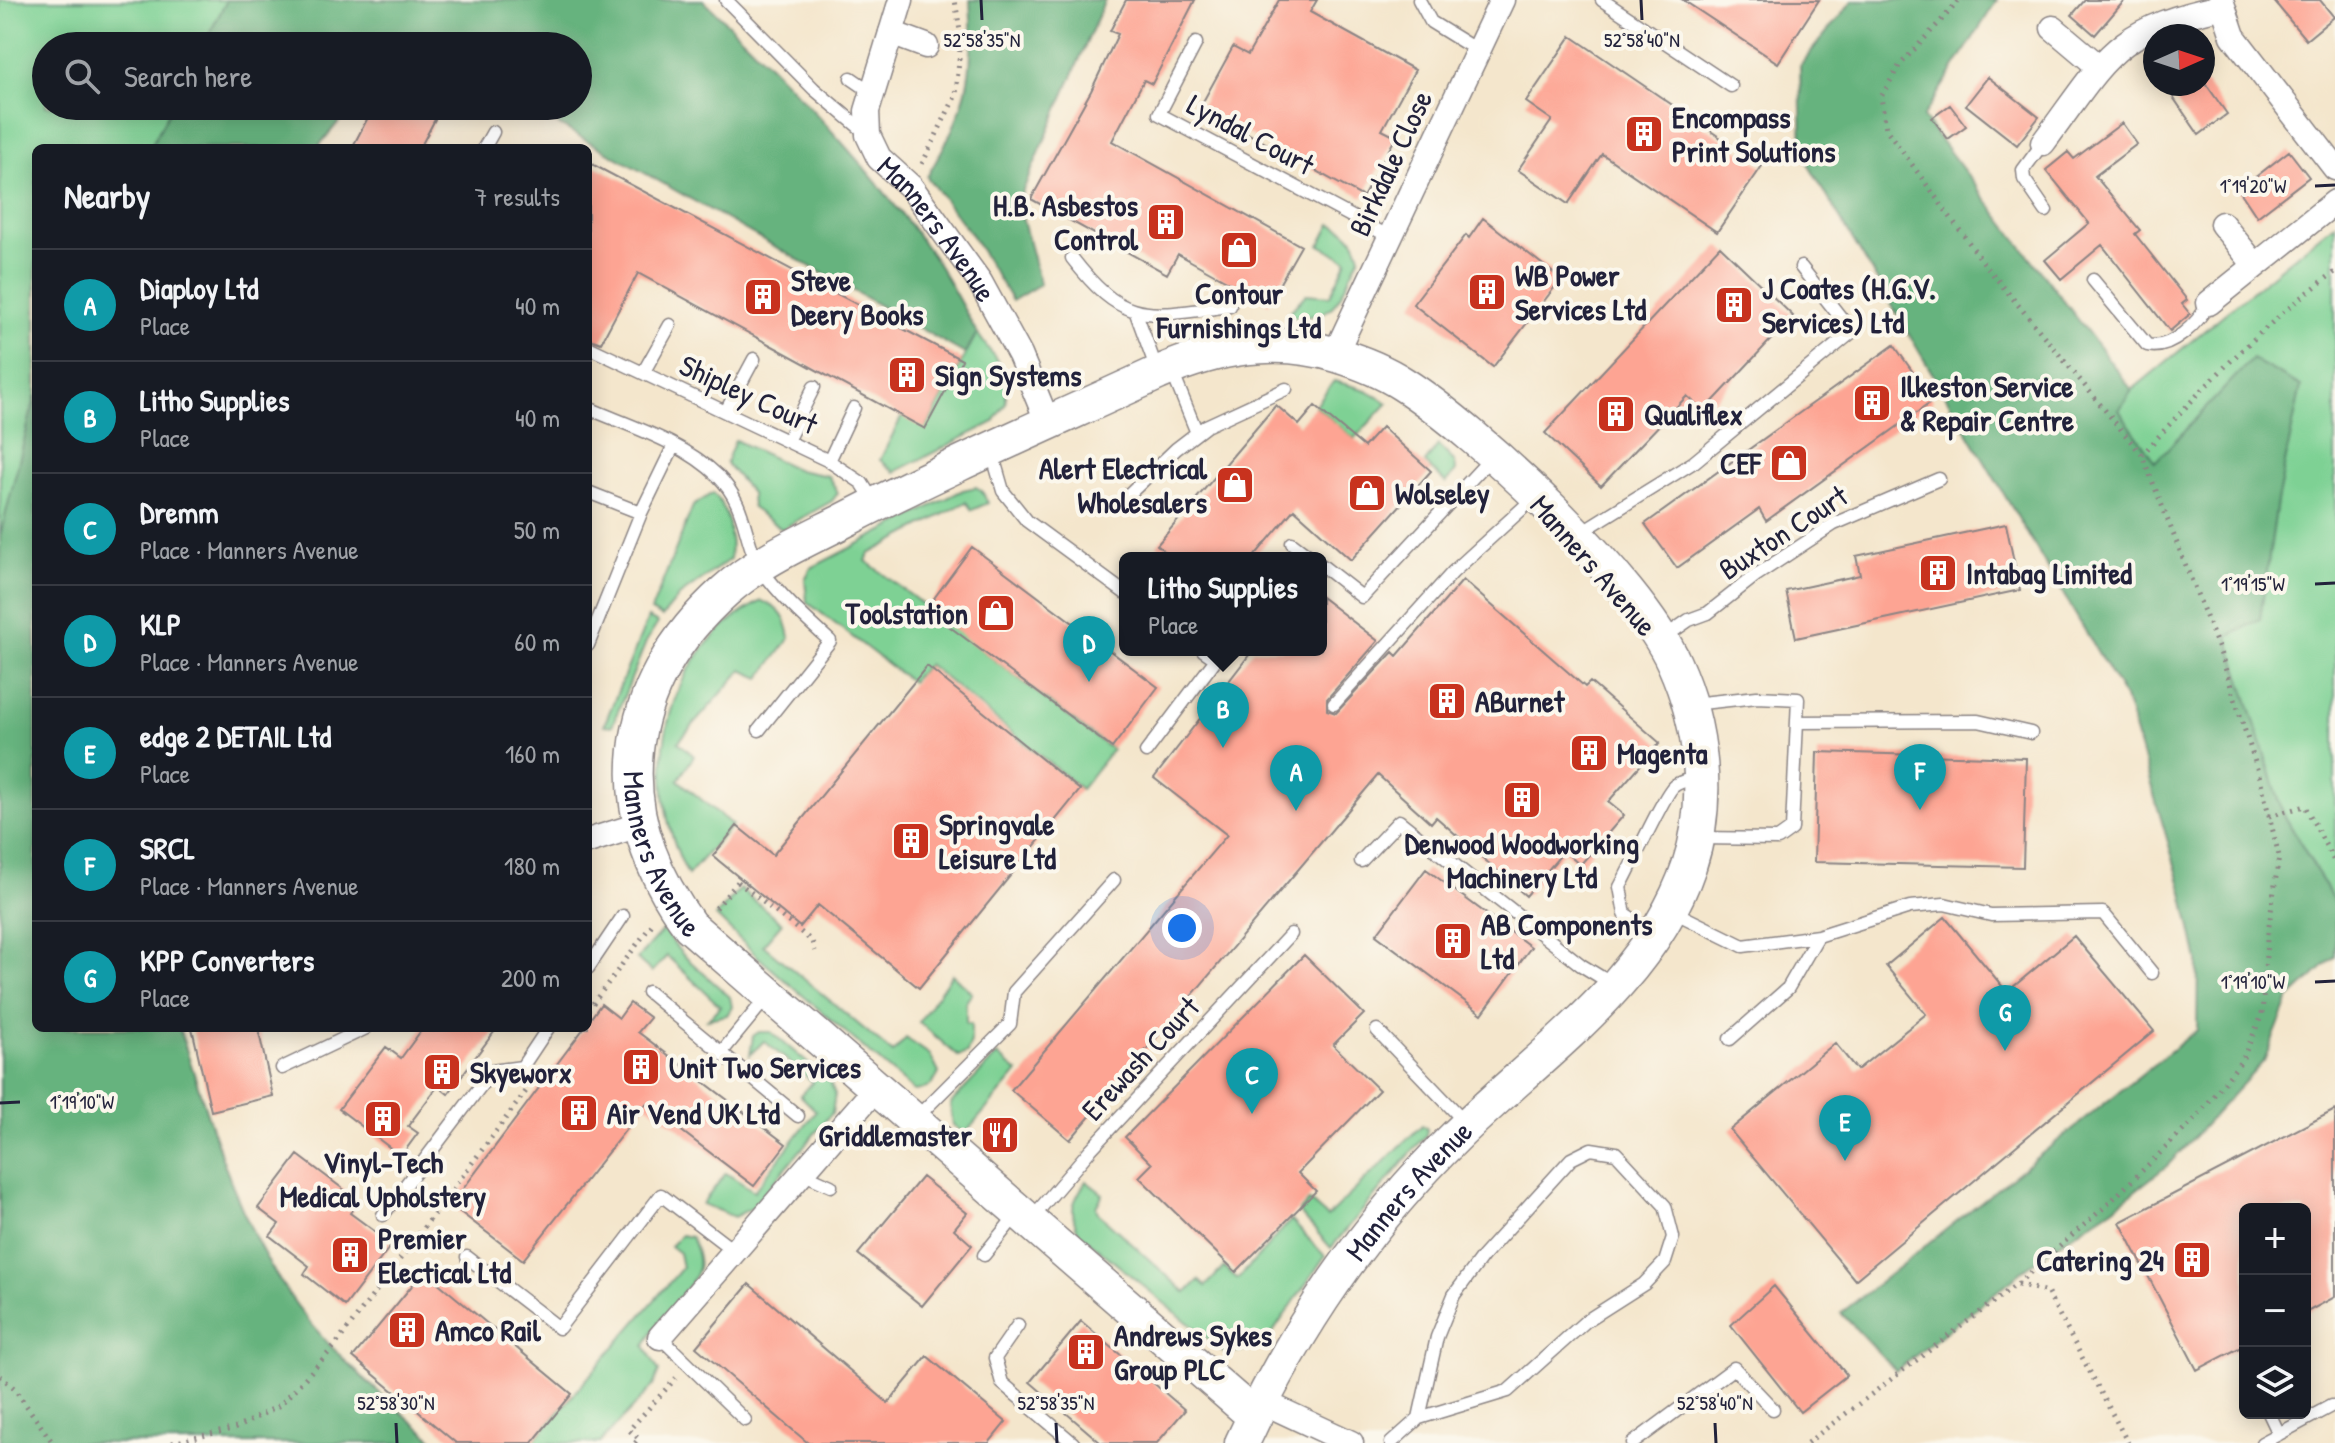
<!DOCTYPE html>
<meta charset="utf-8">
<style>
:root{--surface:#171b24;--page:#20242c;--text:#f1f3f6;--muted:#9ea1a6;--line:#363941;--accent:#c8321e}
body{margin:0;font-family:"Patrick Hand",sans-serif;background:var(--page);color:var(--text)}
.controls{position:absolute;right:24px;bottom:24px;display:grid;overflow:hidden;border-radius:12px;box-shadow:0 4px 20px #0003}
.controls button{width:72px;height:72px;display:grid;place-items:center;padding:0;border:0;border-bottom:2px solid var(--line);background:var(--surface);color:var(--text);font:40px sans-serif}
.compass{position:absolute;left:2143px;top:24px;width:72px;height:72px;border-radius:50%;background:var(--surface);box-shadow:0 4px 20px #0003;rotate:87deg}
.you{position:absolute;left:1182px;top:928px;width:28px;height:28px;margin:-20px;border:6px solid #fff;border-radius:50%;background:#1a73e8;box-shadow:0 0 0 12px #1a73e833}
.badge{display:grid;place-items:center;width:52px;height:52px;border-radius:50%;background:var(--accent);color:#fff;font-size:26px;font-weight:700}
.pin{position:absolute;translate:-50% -66px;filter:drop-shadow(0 2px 4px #0008)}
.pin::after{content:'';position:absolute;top:42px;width:28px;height:24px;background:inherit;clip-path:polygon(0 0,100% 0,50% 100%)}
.popup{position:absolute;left:1119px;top:552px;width:208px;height:104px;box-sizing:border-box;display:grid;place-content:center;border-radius:12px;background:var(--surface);filter:drop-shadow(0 2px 6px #0005);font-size:26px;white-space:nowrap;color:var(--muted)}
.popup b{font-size:30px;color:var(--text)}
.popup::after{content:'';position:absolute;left:50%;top:100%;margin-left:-16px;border:16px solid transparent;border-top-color:var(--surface)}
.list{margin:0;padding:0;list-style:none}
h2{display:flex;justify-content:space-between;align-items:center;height:104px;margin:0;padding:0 32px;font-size:34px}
h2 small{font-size:26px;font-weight:400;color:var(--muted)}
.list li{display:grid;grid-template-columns:52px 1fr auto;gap:24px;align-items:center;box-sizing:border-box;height:112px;padding:0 32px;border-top:2px solid var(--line)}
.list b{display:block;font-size:30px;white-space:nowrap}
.list p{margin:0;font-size:26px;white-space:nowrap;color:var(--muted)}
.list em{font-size:26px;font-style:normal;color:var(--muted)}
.icon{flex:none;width:44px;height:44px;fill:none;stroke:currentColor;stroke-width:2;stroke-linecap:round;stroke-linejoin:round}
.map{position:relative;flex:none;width:2335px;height:1443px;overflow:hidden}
.search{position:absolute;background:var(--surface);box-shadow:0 4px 20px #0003;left:32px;top:32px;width:560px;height:88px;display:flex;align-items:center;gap:20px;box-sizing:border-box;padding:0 28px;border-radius:44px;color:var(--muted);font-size:30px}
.panel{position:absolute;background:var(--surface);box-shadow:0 4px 20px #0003;left:32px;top:144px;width:560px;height:888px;border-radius:12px}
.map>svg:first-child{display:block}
</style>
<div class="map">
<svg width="2335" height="1443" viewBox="0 0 2335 1443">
<rect width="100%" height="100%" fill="#fbf7ec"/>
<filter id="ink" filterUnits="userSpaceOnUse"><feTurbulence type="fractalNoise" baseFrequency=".0125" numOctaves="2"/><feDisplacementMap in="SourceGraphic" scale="16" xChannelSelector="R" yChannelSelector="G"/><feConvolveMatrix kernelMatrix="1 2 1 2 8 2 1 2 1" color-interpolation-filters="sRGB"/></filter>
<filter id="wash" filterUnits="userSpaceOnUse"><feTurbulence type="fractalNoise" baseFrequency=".006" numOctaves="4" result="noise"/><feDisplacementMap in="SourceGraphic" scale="32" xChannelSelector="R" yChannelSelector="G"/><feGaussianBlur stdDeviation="1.8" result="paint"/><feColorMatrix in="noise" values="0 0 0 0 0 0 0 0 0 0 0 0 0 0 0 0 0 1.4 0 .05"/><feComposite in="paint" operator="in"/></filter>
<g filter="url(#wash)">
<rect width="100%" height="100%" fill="#f4e6cc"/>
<path fill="#7ed194" stroke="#507a68" stroke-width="2" d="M0,0H297L281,46H46V106H260L246,148H36V721L0,785Z
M2335,223V903L2283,813L2227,637L2119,410L2132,390Z
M1331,224C1348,230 1355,238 1360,256C1337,298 1340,322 1286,316L1306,294L1330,296L1347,260L1320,245Z
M977,333L998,362L1006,385V403L994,422L895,472L880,460L902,416L926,428Z
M1334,381L1363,389L1388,403L1354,439L1315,406Z
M735,440L798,470L828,476L838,493L832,501L782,529L752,508L751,493L726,463Z
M1438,445L1455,462L1456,471L1446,483L1425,463Z
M976,487L982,491L988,503L972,510L966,502L869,554L866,561L1112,750L1081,789L928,664L911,682L807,602L805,579L811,568L963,490Z
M713,493C730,511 732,535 730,559L679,596L662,617L651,611L693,506Z
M762,601C780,608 787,618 790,638L760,678L742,670L678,742L694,756L678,780L732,825L688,875C639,781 660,651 762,601Z
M648,618L658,623L646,642L612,726L604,725Z
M740,889L782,923L763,945L893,1053L906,1038L930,1055L939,1073C933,1086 927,1090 914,1091L758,957L716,916Z
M663,930L682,954L730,997L732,1007L727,1015L708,1019L720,1006L667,956L652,972L637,959Z
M952,974L972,993L966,1002V1023L971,1024V1042L967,1053L958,1056L919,1022Z
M759,1032H771L830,1082L835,1094L832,1113L752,1208L734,1217L702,1204L726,1173L754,1191L816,1111L800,1095L813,1082L764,1041L750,1055L753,1036Z
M997,1055L1018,1072L965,1134L953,1125L950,1104Z
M1422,1125L1427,1129L1426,1135L1331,1248L1299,1212L1309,1201L1327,1217Z
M1086,1181L1103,1194L1096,1207L1098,1213L1186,1293L1199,1280L1206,1286L1224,1267L1238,1279L1291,1220L1325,1256L1267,1341L1252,1350L1225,1353L1079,1233C1068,1210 1073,1201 1086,1181Z
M681,1235L691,1237C695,1247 700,1257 698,1268C694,1286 655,1320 645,1346L659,1371L653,1386L600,1443H532L682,1268L679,1253L670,1246Z"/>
<path fill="#66b37e" stroke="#446a5c" stroke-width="2" d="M227,0H703C782,75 877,174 938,264C952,286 964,310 977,333L965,354L526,106H578V46H203Z
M970,0H1105L1018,202L1040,284L1012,301L972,236L927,177C967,108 975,81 970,0Z
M1853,0H1997L1923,117L2132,390L2119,410L2155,462L2252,359L2301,386L2277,502L2260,619L2228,637L2283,813L2335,903V956L2289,999L2264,1061L2168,1165L2113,1208L2048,1251L1896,1371L1841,1313L2197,1030L2198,961L2183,892L2125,698L1802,154L1800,65Z
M172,106H352L317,148H150Z
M36,394V1028H179C209,1115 232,1210 284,1287C324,1349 382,1395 437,1443H0V536Z"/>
<g id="blocks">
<path fill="#fda493" d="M1126,0H1195L1152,84L1144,80L1112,141L1301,246L1268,304L1178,254L1167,274L1031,199L1091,91L1118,34L1110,31Z
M1279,0H1317L1310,12L1415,70L1382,130L1396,137L1363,197L1200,107L1233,47L1248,55Z
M1683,0H1819L1778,63Z
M2085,0H2125L2095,35L2072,15Z
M2273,0H2320L2334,17L2306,40Z
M1571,36L1762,166L1717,232L1602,154L1568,204L1518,170L1552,120L1526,102Z
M1988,77L2039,117L2017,145L1966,105Z
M2164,84H2206L2227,114L2199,135Z
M1950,105L1966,126L1948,139L1932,118Z
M374,106H442L420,148H352Z
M2122,123L2137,144L2095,176L2140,230L2135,234L2187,300L2182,304L2190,314L2170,331L2102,245L2061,279L2045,260L2089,223L2046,170L2068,152L2074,159Z
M2289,151L2309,177L2257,217L2239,190Z
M588,162L962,360L925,429L638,273L601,343L588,338Z
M1483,218L1561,279L1493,367L1413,304L1466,235L1469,238Z
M1720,246L1793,316L1704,411L1687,396L1601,486L1545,433Z
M1894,345L1933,401L1766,521L1759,509L1677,568L1645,524Z
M1276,405L1299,425L1315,406L1364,447L1382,427L1431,471L1351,560L1294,509L1253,558H1172L1157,545Z
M2006,524L2020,590L1796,638L1786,591L1860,575L1856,556Z
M972,547L1158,687L1112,748L926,609Z
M1463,580L1585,687L1590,682L1660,743L1608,802L1624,815L1580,865L1564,851L1526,896L1436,817L1431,823L1378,775L1070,1140L1011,1090L1227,835L1154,778L1253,650H1321V597L1378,641L1327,699V710L1336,713L1393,652L1397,656Z
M927,666L1080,790L919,988L818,905L800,927L713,856L737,826L773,855Z
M1817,752L2026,758L2023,867L1814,862Z
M1426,869L1531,947L1482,1014L1376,935Z
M1945,917L2007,992L2074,936L2154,1031L1855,1280L1730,1130L1835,1043L1857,1070L1926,1014L1886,966Z
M1304,955L1364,1014L1333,1045L1379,1090L1298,1173L1316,1191L1236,1272L1139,1177L1152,1164L1125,1137Z
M630,1003L650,1018L638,1032L786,1144L754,1186L646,1104L523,1260L451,1205L584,1028H588V1022L601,1004L619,1018Z
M192,1028H258L273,1096L211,1111Z
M423,1028H497L448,1094L438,1086L408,1126L418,1133L401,1156L339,1109L386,1047L401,1058Z
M2335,1110V1297L2305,1313V1209H2245V1345L2197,1370L2120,1222Z
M298,1155L359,1201L350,1213L392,1244L345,1306L304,1274L309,1266L270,1236L279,1224L258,1208Z
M922,1177L967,1213L954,1229L972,1245L922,1306L858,1254Z
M424,1271L572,1394L532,1443H456L353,1357Z
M749,1284L888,1403L927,1356L1006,1422L989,1443H808L696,1347Z
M1774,1286L1847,1375L1800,1412L1731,1325Z
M1081,1321L1185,1410L1157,1443H1101L1030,1382Z"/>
</g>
</g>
<g filter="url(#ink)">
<use href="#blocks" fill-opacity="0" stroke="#8b8484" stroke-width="2"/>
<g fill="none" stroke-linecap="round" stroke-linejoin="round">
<g stroke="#8b8484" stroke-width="15">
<path id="lane" d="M726,0L814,89L866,133
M1419,0L1431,22L1478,51
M1602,0L1731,86
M1196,43L1159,114L1390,237
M851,78L873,93
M2043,143L2023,170L2024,179L2046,211
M484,148L493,132
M1072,258C1126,328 1148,316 1230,306
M2093,280L2147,345C2171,351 2198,323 2209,303
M1136,313L1157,370
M588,347L829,461L862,483L874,502
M1171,369L1197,433
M643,373L670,325
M588,408C632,427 683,442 718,476C749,507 742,540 762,570C780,596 806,619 830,641L759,730
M726,411L754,359
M788,439L814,387
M992,453L1003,491L1027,521L1125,593
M829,461L854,408
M588,492L641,513
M1128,495L1176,449L1206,426L1286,389
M1578,534L1694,462L1852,332L1801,267
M1292,543L1312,558
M1321,565L1362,597L1491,458
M1663,638L1689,620L1708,613L1755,576L1834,524L1939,479
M588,645L641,513L674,445
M1334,704L1453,572L1535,497
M1692,704L1757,697L1798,699L1792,829L1778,839L1699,838
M1797,722L1978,721L2031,733
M1146,752L1216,659L1203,650
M1361,861L1399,821L1581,965L1612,984
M1672,911L1743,946L1818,936L1910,907L1944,904L1991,915L2103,913L2152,973
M1652,933L1625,914L1620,887C1629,871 1666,791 1674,786C1680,781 1690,780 1698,777
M588,968L623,916
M648,992L798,1116
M1377,1030L1466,1123
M1730,1039L1788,988L1818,936
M721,1053L767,997
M282,1068L366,1028
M916,1118L1010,1024L1014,992L1114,880
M802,1173L831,1186
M383,1215L492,1071L522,1067L548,1028
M1032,1218L1091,1149L1291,934
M984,1255L1017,1214
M467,1257L559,1328L661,1195L734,1251
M1018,1325L995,1358L1002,1383L1073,1443
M660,1337L745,1420
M2269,1413L2279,1434
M1391,1443L1419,1418L1508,1391L1586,1321L1644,1284L1665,1262L1673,1237L1665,1206L1616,1153L1591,1149L1571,1159L1483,1256L1454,1295L1437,1337L1419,1418
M1633,1443L1734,1368L1773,1409
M2262,1443L2331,1406"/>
</g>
<g stroke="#8b8484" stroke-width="27">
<g id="street">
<path id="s1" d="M901,0L867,111L868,135L879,158L911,187L980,282L1020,355L1048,423"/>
<path d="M2221,0L2233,36L2335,168"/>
<path d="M2053,28L2098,66"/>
<path d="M891,33L926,46"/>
<path d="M2043,143C2106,59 2111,30 2221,7"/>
<path d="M2222,224L2255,265"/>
<path d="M2209,303L2335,202"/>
<path d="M1335,354L1502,0"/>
<path d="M588,841L639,825"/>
<path d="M660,1337L876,1088"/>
<path d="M1263,1402L1351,1443"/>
</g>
</g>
<g stroke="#8b8484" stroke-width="37">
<g id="secondary">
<path id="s2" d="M1242,1443C1294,1330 1367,1223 1456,1136C1539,1054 1650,982 1689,866C1711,801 1702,725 1674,663C1638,582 1479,432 1403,384C1383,371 1360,362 1337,355C1275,336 1216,348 1158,373C1054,421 947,467 845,520C806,540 758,561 725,591C619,686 605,811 690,926L1254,1416"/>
</g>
</g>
<path stroke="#8b8484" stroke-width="5" stroke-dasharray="2 6" stroke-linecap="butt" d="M922,164L956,95L961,37L955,0
M2142,455C2200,390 2264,323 2335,272
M2269,816L2305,806L2335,863
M738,882L812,941L815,951
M716,908L741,878
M588,1010L653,923
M2018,1284L2047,1292L2128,1443
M0,1376L14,1388L53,1443
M172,1443L236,1428L280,1405L334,1347L530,1086
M635,1443L639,1439L629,1430L676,1378
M1807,1443L2017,1284L2109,1203L2196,1118L2242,1060L2262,1015L2267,940L2279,856L2260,778L2220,652L2142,455L1986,266L1886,129L1881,97L1899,66L1960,0"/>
<use href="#lane" stroke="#fff" stroke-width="12"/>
<use href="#street" stroke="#fff" stroke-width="24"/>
<use href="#secondary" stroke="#fff" stroke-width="34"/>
</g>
</g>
<path fill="none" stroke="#22223b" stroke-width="3" d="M981,0L982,20M1641,0L1642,20M2315,186L2335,185M2315,584L2335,583M2315,982L2335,981M0,1103L20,1102M396,1423L397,1443M1056,1423L1057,1443M1715,1423L1716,1443"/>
<defs>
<g id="building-square" transform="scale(2)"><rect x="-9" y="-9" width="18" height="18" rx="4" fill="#c8321e" stroke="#fbf7ec"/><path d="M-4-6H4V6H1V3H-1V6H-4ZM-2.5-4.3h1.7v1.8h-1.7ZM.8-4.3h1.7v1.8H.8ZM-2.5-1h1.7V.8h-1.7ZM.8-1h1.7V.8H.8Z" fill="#fff"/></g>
<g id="shop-square" transform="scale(2)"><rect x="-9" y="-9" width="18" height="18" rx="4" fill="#c8321e" stroke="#fbf7ec"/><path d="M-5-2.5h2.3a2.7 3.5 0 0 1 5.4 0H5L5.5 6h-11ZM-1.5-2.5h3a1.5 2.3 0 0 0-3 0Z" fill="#fff"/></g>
<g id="restaurant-square" transform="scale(2)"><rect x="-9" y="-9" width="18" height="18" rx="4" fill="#c8321e" stroke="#fbf7ec"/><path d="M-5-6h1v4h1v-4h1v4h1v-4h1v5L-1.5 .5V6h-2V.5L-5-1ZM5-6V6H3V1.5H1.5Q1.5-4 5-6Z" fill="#fff"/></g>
</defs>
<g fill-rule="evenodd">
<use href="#building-square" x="1644" y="134"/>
<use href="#building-square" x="1166" y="222"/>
<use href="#shop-square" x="1239" y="250"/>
<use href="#building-square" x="1487" y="292"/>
<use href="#building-square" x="763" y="297"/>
<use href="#building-square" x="1734" y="305"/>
<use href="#building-square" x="907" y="375"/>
<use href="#building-square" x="1872" y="403"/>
<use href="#building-square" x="1616" y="414"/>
<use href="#shop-square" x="1789" y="463"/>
<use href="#shop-square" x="1235" y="485"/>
<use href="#shop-square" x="1367" y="493"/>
<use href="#building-square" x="1938" y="573"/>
<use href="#shop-square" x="996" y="613"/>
<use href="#building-square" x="1447" y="701"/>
<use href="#building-square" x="1589" y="753"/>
<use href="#building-square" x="1522" y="800"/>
<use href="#building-square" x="911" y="841"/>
<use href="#building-square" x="1453" y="941"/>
<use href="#building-square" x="641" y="1067"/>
<use href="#building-square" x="442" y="1072"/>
<use href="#building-square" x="579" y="1113"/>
<use href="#building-square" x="383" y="1119"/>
<use href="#restaurant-square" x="1000" y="1135"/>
<use href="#building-square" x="350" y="1255"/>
<use href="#building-square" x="2192" y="1260"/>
<use href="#building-square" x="407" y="1330"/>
<use href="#building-square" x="1086" y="1352"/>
</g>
<g text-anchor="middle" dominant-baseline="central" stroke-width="8" stroke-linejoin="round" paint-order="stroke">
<g font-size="30" font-weight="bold" fill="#22223b" stroke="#fbf7ec" text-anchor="start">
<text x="1672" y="117">Encompass<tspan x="1672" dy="34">Print Solutions</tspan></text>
<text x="1138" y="205" text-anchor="end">H.B. Asbestos<tspan x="1138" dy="34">Control</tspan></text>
<text x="1515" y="275">WB Power<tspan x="1515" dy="34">Services Ltd</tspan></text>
<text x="791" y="280">Steve<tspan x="791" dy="34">Deery Books</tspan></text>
<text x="1762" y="288">J Coates (H.G.V.<tspan x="1762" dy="34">Services) Ltd</tspan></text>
<text x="1239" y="293" text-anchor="middle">Contour<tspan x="1239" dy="34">Furnishings Ltd</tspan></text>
<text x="935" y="375">Sign Systems</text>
<text x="1900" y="386">Ilkeston Service<tspan x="1900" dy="34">&amp; Repair Centre</tspan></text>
<text x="1644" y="414">Qualiflex</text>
<text x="1761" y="463" text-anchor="end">CEF</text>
<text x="1207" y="468" text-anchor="end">Alert Electrical<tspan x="1207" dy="34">Wholesalers</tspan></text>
<text x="1395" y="493">Wolseley</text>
<text x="1966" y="573">Intabag Limited</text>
<text x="968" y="613" text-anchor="end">Toolstation</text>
<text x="1475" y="701">ABurnet</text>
<text x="1617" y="753">Magenta</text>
<text x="939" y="824">Springvale<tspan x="939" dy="34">Leisure Ltd</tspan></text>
<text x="1522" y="843" text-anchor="middle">Denwood Woodworking<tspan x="1522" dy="34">Machinery Ltd</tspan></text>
<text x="1481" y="924">AB Components<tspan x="1481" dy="34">Ltd</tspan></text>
<text x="669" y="1067">Unit Two Services</text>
<text x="470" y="1072">Skyeworx</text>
<text x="607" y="1113">Air Vend UK Ltd</text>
<text x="972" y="1135" text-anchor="end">Griddlemaster</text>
<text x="383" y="1162" text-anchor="middle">Vinyl-Tech<tspan x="383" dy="34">Medical Upholstery</tspan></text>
<text x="378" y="1238">Premier<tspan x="378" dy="34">Electical Ltd</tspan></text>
<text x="2164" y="1260" text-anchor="end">Catering 24</text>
<text x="435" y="1330">Amco Rail</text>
<text x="1114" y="1335">Andrews Sykes<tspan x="1114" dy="34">Group PLC</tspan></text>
</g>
<g font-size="30" fill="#22223b" stroke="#fbf7ec">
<text transform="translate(1251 134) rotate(28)">Lyndal Court</text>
<text transform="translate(1390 163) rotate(-65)">Birkdale Close</text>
<text stroke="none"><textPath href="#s1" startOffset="258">Manners Avenue</textPath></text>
<text transform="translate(749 394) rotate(25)">Shipley Court</text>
<text transform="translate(1783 532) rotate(-33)">Buxton Court</text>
<text transform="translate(1594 565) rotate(49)">Manners Avenue</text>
<text stroke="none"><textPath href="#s2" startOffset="2374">Manners Avenue</textPath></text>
<text transform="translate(1140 1058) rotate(-47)">Erewash Court</text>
<text stroke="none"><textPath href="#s2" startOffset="304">Manners Avenue</textPath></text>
</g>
</g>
<g font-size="20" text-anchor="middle" fill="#22223b" stroke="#fbf7ec" stroke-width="8" stroke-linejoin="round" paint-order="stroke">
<text x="982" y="47">52°58'35"N</text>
<text x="1642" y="47">52°58'40"N</text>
<text x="2253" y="193">1°19'20"W</text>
<text x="2253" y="591">1°19'15"W</text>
<text x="2253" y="989">1°19'10"W</text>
<text x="82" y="1109">1°19'10"W</text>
<text x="396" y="1410">52°58'30"N</text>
<text x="1056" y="1410">52°58'35"N</text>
<text x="1715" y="1410">52°58'40"N</text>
</g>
</svg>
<div class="controls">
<button>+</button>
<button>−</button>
<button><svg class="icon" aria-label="layers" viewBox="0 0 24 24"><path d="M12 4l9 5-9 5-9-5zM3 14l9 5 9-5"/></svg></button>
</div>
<svg class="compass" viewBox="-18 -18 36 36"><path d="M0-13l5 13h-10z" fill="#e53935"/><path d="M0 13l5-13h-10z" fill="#9ea1a6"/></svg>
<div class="you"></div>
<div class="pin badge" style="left:1296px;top:811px;background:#0f9aa8">A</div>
<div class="pin badge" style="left:1223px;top:748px;background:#0f9aa8">B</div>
<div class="popup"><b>Litho Supplies</b>Place</div>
<div class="pin badge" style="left:1252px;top:1114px;background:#0f9aa8">C</div>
<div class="pin badge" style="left:1089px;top:682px;background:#0f9aa8">D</div>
<div class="pin badge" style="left:1845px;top:1161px;background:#0f9aa8">E</div>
<div class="pin badge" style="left:1920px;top:810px;background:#0f9aa8">F</div>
<div class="pin badge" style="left:2005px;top:1051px;background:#0f9aa8">G</div>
<div class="search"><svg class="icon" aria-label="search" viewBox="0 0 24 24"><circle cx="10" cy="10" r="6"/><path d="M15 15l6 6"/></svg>Search here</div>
<section class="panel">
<h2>Nearby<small>7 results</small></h2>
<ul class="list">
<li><span class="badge" style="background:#0f9aa8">A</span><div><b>Diaploy Ltd</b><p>Place</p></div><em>40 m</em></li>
<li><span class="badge" style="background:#0f9aa8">B</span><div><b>Litho Supplies</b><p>Place</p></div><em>40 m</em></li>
<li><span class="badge" style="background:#0f9aa8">C</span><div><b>Dremm</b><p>Place · Manners Avenue</p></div><em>50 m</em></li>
<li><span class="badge" style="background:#0f9aa8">D</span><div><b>KLP</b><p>Place · Manners Avenue</p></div><em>60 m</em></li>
<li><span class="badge" style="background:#0f9aa8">E</span><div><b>edge 2 DETAIL Ltd</b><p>Place</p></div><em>160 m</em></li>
<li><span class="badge" style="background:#0f9aa8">F</span><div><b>SRCL</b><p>Place · Manners Avenue</p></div><em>180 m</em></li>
<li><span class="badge" style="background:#0f9aa8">G</span><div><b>KPP Converters</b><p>Place</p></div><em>200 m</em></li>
</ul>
</section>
</div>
